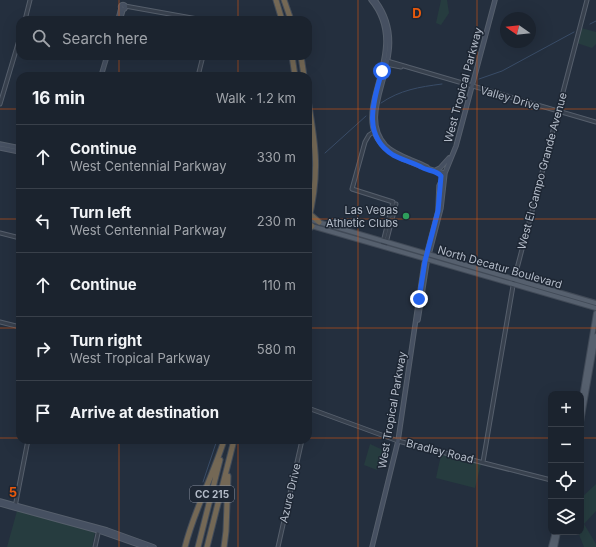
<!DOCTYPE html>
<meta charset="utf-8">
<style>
:root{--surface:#1b232e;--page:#282f3a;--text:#f1f3f6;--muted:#a0a4aa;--line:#39404a}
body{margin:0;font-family:Inter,sans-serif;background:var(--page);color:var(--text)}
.controls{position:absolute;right:12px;bottom:12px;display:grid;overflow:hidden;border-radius:8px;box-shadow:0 4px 16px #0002}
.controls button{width:36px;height:36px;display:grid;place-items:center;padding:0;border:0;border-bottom:1px solid var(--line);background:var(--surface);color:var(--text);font:20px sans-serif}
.compass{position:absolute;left:500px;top:12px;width:36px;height:36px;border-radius:50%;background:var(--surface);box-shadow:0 4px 16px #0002;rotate:284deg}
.stop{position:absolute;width:12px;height:12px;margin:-9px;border:3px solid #2563eb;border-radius:50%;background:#fff}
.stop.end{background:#2563eb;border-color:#fff;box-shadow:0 1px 4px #0008}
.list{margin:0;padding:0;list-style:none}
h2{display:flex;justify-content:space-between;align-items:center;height:52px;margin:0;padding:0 16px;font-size:17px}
h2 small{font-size:13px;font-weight:400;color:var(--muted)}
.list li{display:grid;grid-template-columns:26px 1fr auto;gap:12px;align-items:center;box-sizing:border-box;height:64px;padding:0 16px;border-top:1px solid var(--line)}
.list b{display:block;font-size:15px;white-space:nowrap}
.list p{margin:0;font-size:13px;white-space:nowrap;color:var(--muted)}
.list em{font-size:13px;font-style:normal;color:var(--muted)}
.icon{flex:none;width:22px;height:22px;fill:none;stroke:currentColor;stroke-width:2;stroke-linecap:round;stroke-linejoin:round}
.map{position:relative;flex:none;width:596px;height:547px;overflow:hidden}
.search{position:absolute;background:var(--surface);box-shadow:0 4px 16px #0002;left:16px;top:16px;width:296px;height:44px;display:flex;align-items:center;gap:10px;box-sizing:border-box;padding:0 14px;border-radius:12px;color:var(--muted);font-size:15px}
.panel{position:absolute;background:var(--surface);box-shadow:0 4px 16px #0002;left:16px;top:72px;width:296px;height:372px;border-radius:12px}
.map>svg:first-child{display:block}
</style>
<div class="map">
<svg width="596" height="547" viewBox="0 0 596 547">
<rect width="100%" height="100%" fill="#242f3e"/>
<path fill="#263c3f" d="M441,0H447L449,13L441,25L436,23Z
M581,28L596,32V44L592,48L577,43Z
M370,444L383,450L377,470L364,465Z
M441,455L481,464L475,488L436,478Z
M596,484V511L584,524L596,544V547H584L578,532H581V498Z
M17,511L95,532L92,547H7Z"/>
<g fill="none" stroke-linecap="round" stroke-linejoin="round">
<path stroke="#394c67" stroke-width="1" d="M590,24L596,21
M479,79L502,71L574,32
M381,103C400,90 419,87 442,84
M325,153L366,116
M203,482L217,440"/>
<g stroke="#565f6c" stroke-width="5">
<path id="tertiary" d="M125,6L203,20
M25,20L30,0
M387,61L596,122
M386,64L401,67
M198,76L203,56
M0,104L20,37
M375,131L369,135L365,142L352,189L393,202L382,246
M0,233L20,238
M385,247L396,204
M0,322L20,327
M308,408L398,441L551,480
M308,416L310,409
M483,462L514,280L587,0
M15,507L28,440
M95,547L99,529
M278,547L302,440"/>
</g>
<g stroke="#565f6c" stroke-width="5.5">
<path id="secondary" d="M371,0C421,60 322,129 410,162C421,166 432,171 445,173
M375,0C417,55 351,108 386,146C396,156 414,160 427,167
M120.5 7a2.5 2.5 0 1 1 5 0a2.5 2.5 0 1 1-5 0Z
M118,20L121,8
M120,20L123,10
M101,76L107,56
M0,144L20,148
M0,148L20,152
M436,170L440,168L449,158
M418,320L427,262L441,208L445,173L456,146L495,0
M0,501L107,530L154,547
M0,504L99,531L145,547
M372,547L398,441L424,264L438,211L439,186L445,173"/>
</g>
<g stroke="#414a57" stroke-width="6">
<path id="primary" d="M308,219L596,303
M308,225L596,308
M581,403L596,313
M581,422L596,336
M551,547L555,532
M555,547L558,532"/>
</g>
<g stroke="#434c59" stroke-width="7">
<path id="motorway" d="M276,0L282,20
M284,0L291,20
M292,56L295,76
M301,56L304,76
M308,100C316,147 320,174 308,222
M310,214L319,222
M308,230L312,226
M185,547C194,510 213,476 224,440
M198,547L220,460
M207,547L234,440
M224,547L226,531L228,476"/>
</g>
<use href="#tertiary" stroke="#38414e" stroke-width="3"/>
<use href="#secondary" stroke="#465061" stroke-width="3.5"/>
<use href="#primary" stroke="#56606e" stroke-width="4"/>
<use href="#motorway" stroke="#746855" stroke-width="5"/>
</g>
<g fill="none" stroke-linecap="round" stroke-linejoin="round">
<path stroke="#2563eb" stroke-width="5" d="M382,71C374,100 361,135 393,155C402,160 412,162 421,167C427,171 436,170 441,176L438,211L425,261L419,299"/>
</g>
<path fill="none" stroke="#e8590c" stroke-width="1" stroke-opacity="0.55" d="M119,0V20M238,0V20M358,0V547M477,0V547M119,56V76M238,56V76M0,109H20M308,109H596M0,219H20M308,219H596M0,328H20M308,328H596M0,438H20M308,438H551M581,438H596M119,440V547M238,440V547"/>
<circle fill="#2e9e5b" stroke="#1d2633" stroke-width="1.5" cx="406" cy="216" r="4"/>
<g text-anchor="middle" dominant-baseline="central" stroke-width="3" stroke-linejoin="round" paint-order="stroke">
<rect fill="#1d2633" stroke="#878f9c" stroke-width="1" x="190" y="486" width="44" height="16" rx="3"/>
<g font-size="10" font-weight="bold" fill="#b4bcc9">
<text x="212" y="494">CC 215</text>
</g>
<g font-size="11" fill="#b4bcc9" stroke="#1d2633">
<text transform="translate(463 85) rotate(-75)">West Tropical Parkway</text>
<text transform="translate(510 98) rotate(16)">Valley Drive</text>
<text transform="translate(542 171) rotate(-75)">West El Campo Grande Avenue</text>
<text transform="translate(500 267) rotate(16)">North Decatur Boulevard</text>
<text transform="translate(392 410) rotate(-80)">West Tropical Parkway</text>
<text transform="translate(440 451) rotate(14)">Bradley Road</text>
<text transform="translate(290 493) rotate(-77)">Azure Drive</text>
</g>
<g font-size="11" fill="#b4bcc9" stroke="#1d2633" text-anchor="end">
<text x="398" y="210">Las Vegas<tspan x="398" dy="13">Athletic Clubs</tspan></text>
</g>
</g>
<g font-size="13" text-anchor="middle" font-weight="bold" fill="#e8590c" stroke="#1d2633" stroke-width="3" stroke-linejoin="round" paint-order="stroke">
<text x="417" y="18">D</text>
<text x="13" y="497">5</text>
</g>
</svg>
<div class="controls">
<button>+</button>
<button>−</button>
<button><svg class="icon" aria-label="locate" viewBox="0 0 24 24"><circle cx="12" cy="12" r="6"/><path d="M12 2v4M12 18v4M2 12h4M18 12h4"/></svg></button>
<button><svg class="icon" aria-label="layers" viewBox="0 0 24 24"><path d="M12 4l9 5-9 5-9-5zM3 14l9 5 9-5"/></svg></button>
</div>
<svg class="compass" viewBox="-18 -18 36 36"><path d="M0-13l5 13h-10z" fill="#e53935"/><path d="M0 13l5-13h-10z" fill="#a0a4aa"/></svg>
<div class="stop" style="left:382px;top:71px"></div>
<div class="stop end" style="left:419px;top:299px"></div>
<div class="search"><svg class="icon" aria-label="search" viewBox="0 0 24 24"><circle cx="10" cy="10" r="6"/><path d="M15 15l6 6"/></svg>Search here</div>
<section class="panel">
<h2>16 min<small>Walk · 1.2 km</small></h2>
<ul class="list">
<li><svg class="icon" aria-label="ahead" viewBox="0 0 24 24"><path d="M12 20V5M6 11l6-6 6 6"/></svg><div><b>Continue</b><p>West Centennial Parkway</p></div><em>330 m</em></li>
<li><svg class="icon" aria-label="left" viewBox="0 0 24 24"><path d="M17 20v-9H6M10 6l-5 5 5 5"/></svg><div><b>Turn left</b><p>West Centennial Parkway</p></div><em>230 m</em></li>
<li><svg class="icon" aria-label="ahead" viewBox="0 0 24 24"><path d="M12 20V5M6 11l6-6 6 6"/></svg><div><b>Continue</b></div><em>110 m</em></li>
<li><svg class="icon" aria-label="right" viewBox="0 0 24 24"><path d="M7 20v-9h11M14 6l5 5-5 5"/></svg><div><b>Turn right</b><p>West Tropical Parkway</p></div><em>580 m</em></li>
<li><svg class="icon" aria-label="arrive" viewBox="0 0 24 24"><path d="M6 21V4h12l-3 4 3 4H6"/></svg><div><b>Arrive at destination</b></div></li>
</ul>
</section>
</div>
